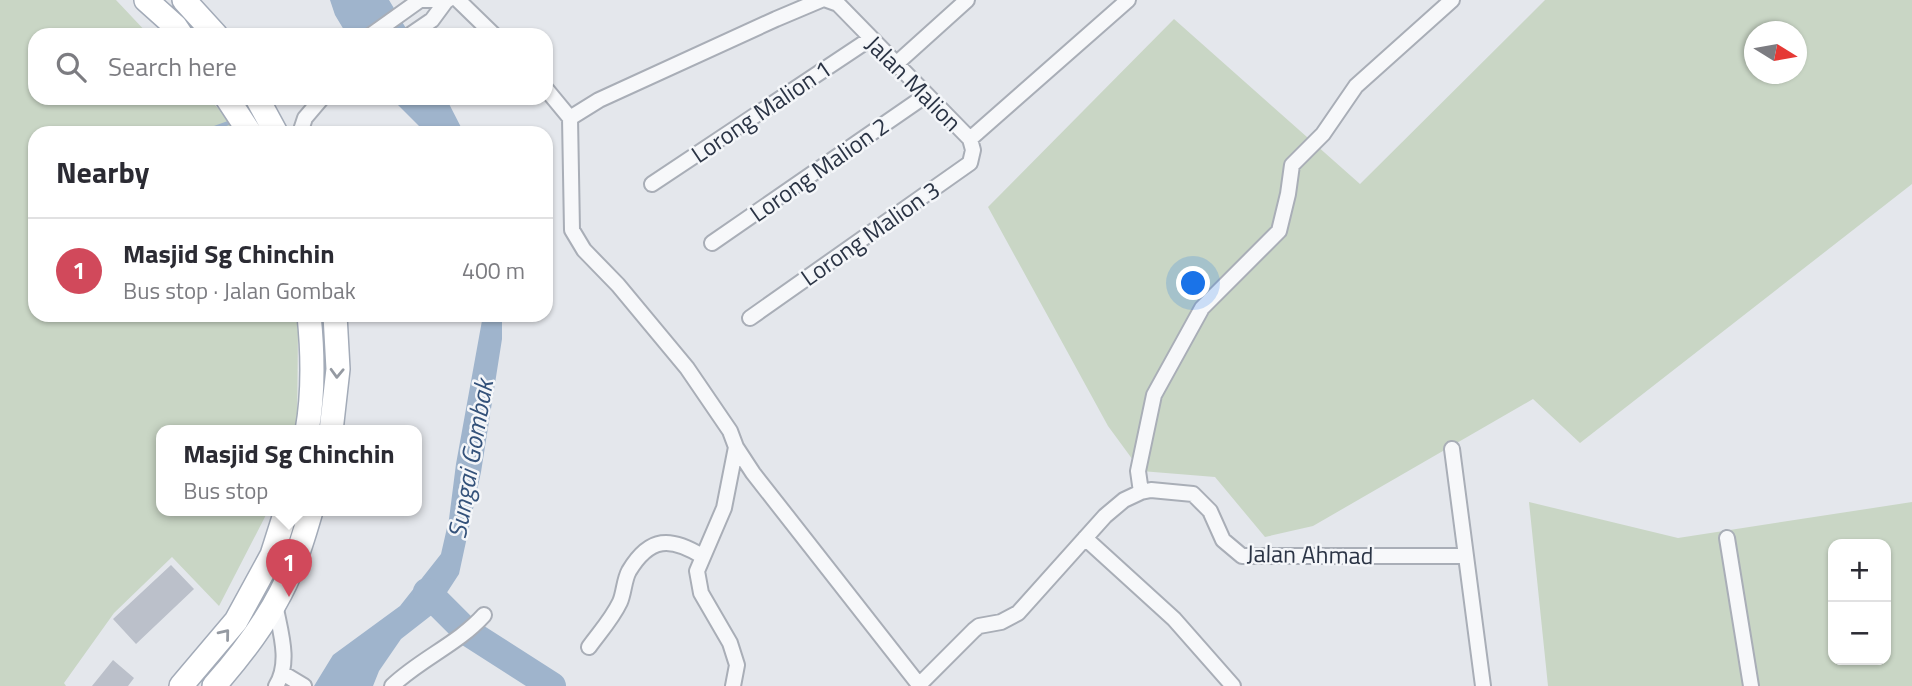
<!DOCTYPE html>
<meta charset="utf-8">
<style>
:root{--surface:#fff;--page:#f7f7f7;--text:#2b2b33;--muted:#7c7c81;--line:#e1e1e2;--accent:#d1495b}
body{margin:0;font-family:"Titillium Web",sans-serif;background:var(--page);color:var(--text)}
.controls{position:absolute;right:21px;bottom:21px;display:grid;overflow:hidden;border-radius:14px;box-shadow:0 2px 5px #0004}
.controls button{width:63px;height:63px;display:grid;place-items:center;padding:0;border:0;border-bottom:2px solid var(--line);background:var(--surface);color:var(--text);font:35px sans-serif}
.compass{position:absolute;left:1744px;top:21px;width:63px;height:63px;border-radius:50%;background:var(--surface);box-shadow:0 2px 5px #0004;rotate:101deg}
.you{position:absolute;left:1194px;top:284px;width:24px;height:24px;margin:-18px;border:5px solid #fff;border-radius:50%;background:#1a73e8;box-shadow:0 0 0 10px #1a73e833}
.badge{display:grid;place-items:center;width:46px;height:46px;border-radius:50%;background:var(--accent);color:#fff;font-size:23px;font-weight:700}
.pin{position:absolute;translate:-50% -58px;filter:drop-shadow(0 2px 4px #0008)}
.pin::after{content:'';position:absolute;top:37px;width:24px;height:21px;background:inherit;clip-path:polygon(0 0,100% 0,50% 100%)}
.popup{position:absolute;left:156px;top:425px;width:266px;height:91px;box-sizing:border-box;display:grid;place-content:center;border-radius:14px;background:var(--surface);filter:drop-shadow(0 2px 5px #0005);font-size:23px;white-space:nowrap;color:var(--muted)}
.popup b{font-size:26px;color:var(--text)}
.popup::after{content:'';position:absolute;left:50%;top:100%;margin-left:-14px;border:14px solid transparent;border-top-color:var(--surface)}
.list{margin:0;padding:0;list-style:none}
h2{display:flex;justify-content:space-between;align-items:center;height:91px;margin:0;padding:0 28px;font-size:30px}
h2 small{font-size:23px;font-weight:400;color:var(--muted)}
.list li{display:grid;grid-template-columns:46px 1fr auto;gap:21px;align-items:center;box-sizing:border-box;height:105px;padding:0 28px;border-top:2px solid var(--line)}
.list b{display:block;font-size:26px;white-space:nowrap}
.list p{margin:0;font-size:23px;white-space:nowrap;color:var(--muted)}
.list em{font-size:23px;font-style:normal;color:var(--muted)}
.icon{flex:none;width:38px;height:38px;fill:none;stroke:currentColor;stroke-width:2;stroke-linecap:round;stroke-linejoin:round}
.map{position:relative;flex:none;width:1912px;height:686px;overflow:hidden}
.search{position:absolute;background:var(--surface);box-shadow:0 2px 5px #0004;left:28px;top:28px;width:525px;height:77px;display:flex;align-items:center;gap:18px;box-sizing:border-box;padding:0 24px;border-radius:21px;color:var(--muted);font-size:26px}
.panel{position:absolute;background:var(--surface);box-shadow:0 2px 5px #0004;left:28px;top:126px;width:525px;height:196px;border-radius:21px}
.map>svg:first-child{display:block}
</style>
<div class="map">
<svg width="1912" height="686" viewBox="0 0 1912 686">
<rect width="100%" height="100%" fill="#e4e7ec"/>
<path fill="#c9d6c5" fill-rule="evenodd" d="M0,0H116L149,35H35V98H208L223,113L234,133H35V315H296L298,331L297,431H161V511H268L219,606L172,557L114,613L64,683L66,686H0Z
M1545,0H1912V184L1580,443L1533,399L1313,526L1265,537L1215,477L1141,471L1108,426L988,207L1174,19L1360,184ZM1755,32H1797V74H1755Z
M1529,502L1678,538L1912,502V686H1548ZM1833,544H1886V660H1833Z"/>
<path fill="#9fb4cc" d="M330,0H389L410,35H347L335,15Z
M391,98H446L464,133H426Z
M483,315H502V339L481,472L459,574L433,614L401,639L379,671L373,686H314L333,655L400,606L441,554L449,519L456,464Z"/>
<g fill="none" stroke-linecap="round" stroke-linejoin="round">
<path stroke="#9fb4cc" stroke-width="4.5" d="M201,133L234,121"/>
<path stroke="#9fb4cc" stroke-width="28" d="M427,592L466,631L552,686"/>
</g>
<path fill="#bbc0ca" d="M171,565L194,589L136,644L113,619Z
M113,660L134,678L128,686H92Z"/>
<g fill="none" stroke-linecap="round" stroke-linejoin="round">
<g stroke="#a9aeb7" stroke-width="18">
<path id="minor" d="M458,0L494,35
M371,35L420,0H448
M410,35L432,20L446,1
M896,64L967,0
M546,89L570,118L572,230L584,250L618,285L687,368L730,431L736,447L753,473L920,686
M570,118L599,100L776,19L821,0
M300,133L305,118L322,98
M970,139L1128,0
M652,184L870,39
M712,243L925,96
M750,318L970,163L973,150L970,139L838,4L827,0
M1452,449L1483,686
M1141,492L1138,471L1154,395L1202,308L1279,231L1288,194L1292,165L1323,134L1356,86L1452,0
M1085,538L1174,619L1233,686
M1727,538L1751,686
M275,604C280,631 291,662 276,686
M589,647C599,633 612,619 620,602C624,593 624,580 629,571C650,536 671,537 702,556
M284,674L304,686
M919,685L974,630L979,626L1001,622L1018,613L1105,516L1124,500L1141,492L1151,490L1193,494L1210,511L1223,540L1242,556H1466
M392,686C420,659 458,644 484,615
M733,686L737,665L730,643L701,593L697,571L724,508L736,447"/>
</g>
<g stroke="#a3abb8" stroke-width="26">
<path id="primary" d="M146,0L175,26L181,35
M184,0L216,35
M227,98L250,133
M257,98L276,133
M307,431C314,392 313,354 309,315
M331,431L338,369L335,315
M181,686L236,621L272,555L286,511
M214,686C246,650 277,609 294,563C301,546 306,528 311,511"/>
</g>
<use href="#minor" stroke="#f7f8fa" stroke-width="14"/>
<use href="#primary" stroke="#fff" stroke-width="23"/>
</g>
<defs><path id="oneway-chevron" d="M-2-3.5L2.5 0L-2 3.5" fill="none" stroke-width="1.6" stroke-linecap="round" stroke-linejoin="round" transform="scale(1.75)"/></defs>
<g stroke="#959aa2">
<use href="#oneway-chevron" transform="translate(337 373) rotate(92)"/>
<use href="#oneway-chevron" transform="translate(225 634) rotate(-51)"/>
</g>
<g text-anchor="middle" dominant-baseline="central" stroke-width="5" stroke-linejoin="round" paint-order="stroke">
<g font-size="24" fill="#2b3445" stroke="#f4f6f9">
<text transform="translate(914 83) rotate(45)">Jalan Malion</text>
<text transform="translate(761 111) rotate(-34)">Lorong Malion 1</text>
<text transform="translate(819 169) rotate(-35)">Lorong Malion 2</text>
<text transform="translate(870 233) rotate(-35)">Lorong Malion 3</text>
<text transform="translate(1310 554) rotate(1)">Jalan Ahmad</text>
</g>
<g font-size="26" font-style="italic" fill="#34527a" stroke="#f4f6f9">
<text transform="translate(470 459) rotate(-80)">Sungai Gombak</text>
</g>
</g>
</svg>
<div class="controls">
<button>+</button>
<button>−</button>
</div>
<svg class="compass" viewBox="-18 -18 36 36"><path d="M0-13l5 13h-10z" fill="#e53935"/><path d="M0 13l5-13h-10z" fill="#7c7c81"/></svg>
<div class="you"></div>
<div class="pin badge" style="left:289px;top:597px">1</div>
<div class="popup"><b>Masjid Sg Chinchin</b>Bus stop</div>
<div class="search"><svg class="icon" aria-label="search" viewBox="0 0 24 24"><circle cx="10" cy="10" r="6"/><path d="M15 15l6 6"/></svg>Search here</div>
<section class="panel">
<h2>Nearby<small></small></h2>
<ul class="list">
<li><span class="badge">1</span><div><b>Masjid Sg Chinchin</b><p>Bus stop · Jalan Gombak</p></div><em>400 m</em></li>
</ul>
</section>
</div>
